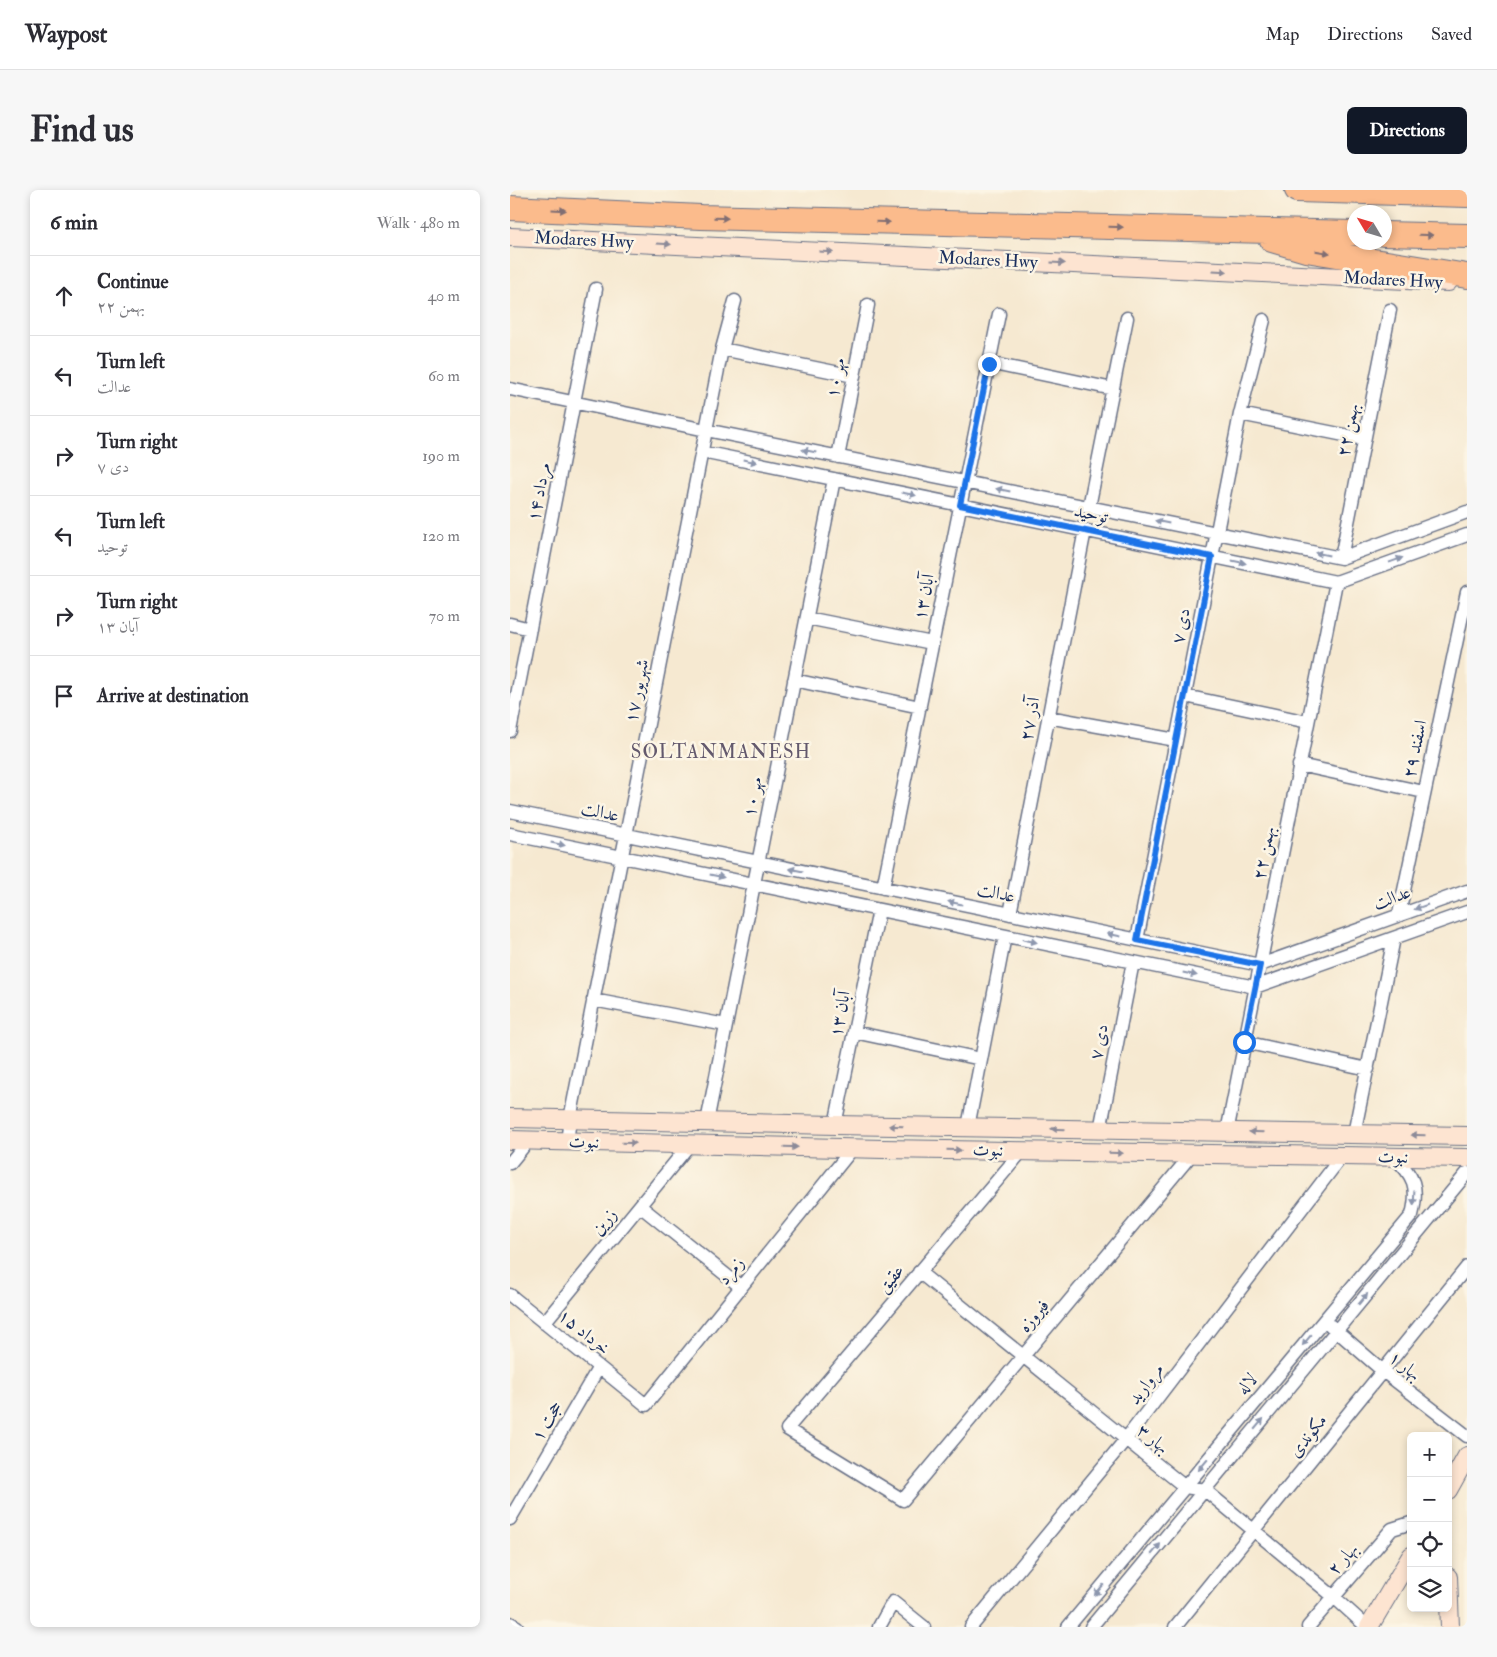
<!DOCTYPE html>
<meta charset="utf-8">
<style>
:root{--surface:#fff;--page:#f7f7f7;--text:#2b2b33;--muted:#7c7c81;--line:#e1e1e2;--accent:#111827}
body{margin:0;font-family:"IM FELL Double Pica",Amiri,serif;background:var(--page);color:var(--text)}
.controls{position:absolute;right:15px;bottom:15px;display:grid;overflow:hidden;border-radius:8px;box-shadow:0 2px 8px #0003}
.controls button{width:45px;height:45px;display:grid;place-items:center;padding:0;border:0;border-bottom:1px solid var(--line);background:var(--surface);color:var(--text);font:25px sans-serif}
.compass{position:absolute;left:837px;top:15px;width:45px;height:45px;border-radius:50%;background:var(--surface);box-shadow:0 2px 8px #0003;rotate:308deg}
.stop{position:absolute;width:15px;height:15px;margin:-11px;border:4px solid #1a73e8;border-radius:50%;background:#fff}
.stop.end{background:#1a73e8;border-color:#fff;box-shadow:0 1px 5px #0008}
.list{margin:0;padding:0;list-style:none}
h2{display:flex;justify-content:space-between;align-items:center;height:65px;margin:0;padding:0 20px;font-size:21px}
h2 small{font-size:16px;font-weight:400;color:var(--muted)}
.list li{display:grid;grid-template-columns:32px 1fr auto;gap:15px;align-items:center;box-sizing:border-box;height:80px;padding:0 20px;border-top:1px solid var(--line)}
.list b{display:block;font-size:19px;white-space:nowrap}
.list p{margin:0;font-size:16px;white-space:nowrap;color:var(--muted)}
.list em{font-size:16px;font-style:normal;color:var(--muted)}
.icon{flex:none;width:28px;height:28px;fill:none;stroke:currentColor;stroke-width:2;stroke-linecap:round;stroke-linejoin:round}
.map{position:relative;flex:none;width:957px;height:1437px;overflow:hidden;border-radius:8px}
header{display:flex;align-items:center;gap:30px;box-sizing:border-box;height:70px;padding:0 25px;background:var(--surface);border-bottom:1px solid var(--line)}
header strong{font-size:24px}
nav{display:flex;gap:28px;margin-inline-start:auto;font-size:18px}
.intro{display:flex;align-items:center;justify-content:space-between;box-sizing:border-box;height:120px;padding:0 30px}
h1{margin:0;font-size:35px}
.button{padding:12px 22px;border-radius:8px;background:var(--accent);color:#fff;font-size:18px;font-weight:700}
main{display:flex;gap:30px;padding:0 30px}
aside{flex:1;background:var(--surface);border-radius:8px;box-shadow:0 2px 8px #0003}
.map>svg:first-child{display:block}
</style>
<header>
<strong>Waypost</strong>
<nav><a>Map</a><a>Directions</a><a>Saved</a></nav>
</header>
<div class="intro"><h1>Find us</h1><a class="button">Directions</a></div>
<main>
<aside>
<h2>6 min<small>Walk · 480 m</small></h2>
<ul class="list">
<li><svg class="icon" aria-label="ahead" viewBox="0 0 24 24"><path d="M12 20V5M6 11l6-6 6 6"/></svg><div><b>Continue</b><p>۲۲ بهمن</p></div><em>40 m</em></li>
<li><svg class="icon" aria-label="left" viewBox="0 0 24 24"><path d="M17 20v-9H6M10 6l-5 5 5 5"/></svg><div><b>Turn left</b><p>عدالت</p></div><em>60 m</em></li>
<li><svg class="icon" aria-label="right" viewBox="0 0 24 24"><path d="M7 20v-9h11M14 6l5 5-5 5"/></svg><div><b>Turn right</b><p>۷ دی</p></div><em>190 m</em></li>
<li><svg class="icon" aria-label="left" viewBox="0 0 24 24"><path d="M17 20v-9H6M10 6l-5 5 5 5"/></svg><div><b>Turn left</b><p>توحید</p></div><em>120 m</em></li>
<li><svg class="icon" aria-label="right" viewBox="0 0 24 24"><path d="M7 20v-9h11M14 6l5 5-5 5"/></svg><div><b>Turn right</b><p>۱۳ آبان</p></div><em>70 m</em></li>
<li><svg class="icon" aria-label="arrive" viewBox="0 0 24 24"><path d="M6 21V4h12l-3 4 3 4H6"/></svg><div><b>Arrive at destination</b></div></li>
</ul>
</aside>
<div class="map">
<svg width="957" height="1437" viewBox="0 0 957 1437">
<rect width="100%" height="100%" fill="#fcf5e5"/>
<filter id="ink" filterUnits="userSpaceOnUse"><feTurbulence type="fractalNoise" baseFrequency=".02" numOctaves="2"/><feDisplacementMap in="SourceGraphic" scale="10" xChannelSelector="R" yChannelSelector="G"/><feConvolveMatrix kernelMatrix="1 2 1 2 8 2 1 2 1" color-interpolation-filters="sRGB"/></filter>
<filter id="wash" filterUnits="userSpaceOnUse"><feTurbulence type="fractalNoise" baseFrequency=".0096" numOctaves="4" result="noise"/><feDisplacementMap in="SourceGraphic" scale="20" xChannelSelector="R" yChannelSelector="G"/><feGaussianBlur stdDeviation="1.12" result="paint"/><feColorMatrix in="noise" values="0 0 0 0 0 0 0 0 0 0 0 0 0 0 0 0 0 1.4 0 .05"/><feComposite in="paint" operator="in"/></filter>
<g filter="url(#wash)">
<rect width="100%" height="100%" fill="#f6e9d1"/>
</g>
<g filter="url(#ink)">
<g fill="none" stroke-linecap="round" stroke-linejoin="round">
<g stroke="#687086" stroke-width="15">
<path id="street" d="M212,159L344,186
M479,173L603,199
M0,199L196,240L831,368L957,322
M730,224L854,249
M192,262L826,392L957,345
M328,267L358,115
M579,317L617,128
M831,368L880,120
M297,428L422,453
M0,434L20,439
M284,490L410,517
M675,506L798,532
M538,527L666,550
M0,541L86,99
M789,575L914,602
M0,621L750,775L957,701
M0,644L745,797L957,722
M373,698L489,124
M500,724L575,340
M889,724L957,402
M627,750L730,224L754,130
M83,810L216,835
M344,842L471,869
M734,852L858,879
M197,932L324,289
M325,935L369,720
M458,937L495,746
M590,940L623,772
M717,942L826,392
M844,944L884,748
M57,952L60,929L212,159L225,111
M512,961L277,1239L393,1310L682,964
M0,973L18,951
M130,1016L231,1097
M409,1082L675,1297L695,1300L824,1407L857,1437
M0,1105L136,1215L343,958
M34,1133L180,954
M821,1136L873,1181L957,1246
M0,1329L89,1177
M0,1433L7,1437
M369,1437L383,1412L414,1437
M461,1437L616,1249L832,966
M558,1437L902,1025C909,997 904,986 884,967
M581,1437L957,983
M665,1437L957,1077
M798,1437L882,1339L901,1333"/>
</g>
<g stroke="#687086" stroke-width="20">
<path id="secondary" d="M0,47L938,92
M0,928L325,935L957,946
M0,950L373,959L957,968
M938,1300L957,1266
M938,1387L940,1437
M859,1437L901,1366"/>
</g>
<g stroke="#687086" stroke-width="26">
<path id="highway" d="M787,0L957,5
M0,18L191,27L844,43
M874,44L957,46
M762,50L796,60L957,86"/>
</g>
<use href="#street" stroke="#fff" stroke-width="12"/>
<use href="#secondary" stroke="#fde4d1" stroke-width="18"/>
<use href="#highway" stroke="#fbbb8c" stroke-width="24"/>
</g>
<defs><path id="oneway-solid" d="M-6-.8H1V-3.2L6.5 0L1 3.2V.8H-6Z" transform="scale(1.25)"/></defs>
<g fill="#806e73">
<use href="#oneway-solid" transform="translate(49 20) rotate(3)"/>
<use href="#oneway-solid" transform="translate(211 28) rotate(1)"/>
<use href="#oneway-solid" transform="translate(373 32) rotate(1)"/>
<use href="#oneway-solid" transform="translate(606 37) rotate(1)"/>
<use href="#oneway-solid" transform="translate(916 45) rotate(1)"/>
<use href="#oneway-solid" transform="translate(813 62) rotate(9)"/>
</g>
<g fill="#8c8a98">
<use href="#oneway-solid" transform="translate(154 54) rotate(3)"/>
<use href="#oneway-solid" transform="translate(316 62) rotate(3)"/>
<use href="#oneway-solid" transform="translate(548 73) rotate(3)"/>
<use href="#oneway-solid" transform="translate(710 81) rotate(3)"/>
<use href="#oneway-solid" transform="translate(386 936) rotate(-179)"/>
<use href="#oneway-solid" transform="translate(548 939) rotate(-179)"/>
<use href="#oneway-solid" transform="translate(746 942) rotate(-179)"/>
<use href="#oneway-solid" transform="translate(908 945) rotate(-179)"/>
<use href="#oneway-solid" transform="translate(119 953) rotate(1)"/>
<use href="#oneway-solid" transform="translate(281 957) rotate(1)"/>
<use href="#oneway-solid" transform="translate(444 960) rotate(1)"/>
<use href="#oneway-solid" transform="translate(606 963) rotate(1)"/>
</g>
<g fill="#8d97ae">
<use href="#oneway-solid" transform="translate(299 261) rotate(-169)"/>
<use href="#oneway-solid" transform="translate(240 271) rotate(12)"/>
<use href="#oneway-solid" transform="translate(493 300) rotate(-169)"/>
<use href="#oneway-solid" transform="translate(399 304) rotate(12)"/>
<use href="#oneway-solid" transform="translate(652 332) rotate(-169)"/>
<use href="#oneway-solid" transform="translate(812 364) rotate(-169)"/>
<use href="#oneway-solid" transform="translate(886 370) rotate(-20)"/>
<use href="#oneway-solid" transform="translate(729 372) rotate(12)"/>
<use href="#oneway-solid" transform="translate(48 654) rotate(12)"/>
<use href="#oneway-solid" transform="translate(286 680) rotate(-168)"/>
<use href="#oneway-solid" transform="translate(207 686) rotate(12)"/>
<use href="#oneway-solid" transform="translate(445 713) rotate(-168)"/>
<use href="#oneway-solid" transform="translate(911 717) rotate(161)"/>
<use href="#oneway-solid" transform="translate(604 745) rotate(-168)"/>
<use href="#oneway-solid" transform="translate(520 751) rotate(12)"/>
<use href="#oneway-solid" transform="translate(680 784) rotate(12)"/>
<use href="#oneway-solid" transform="translate(904 1008) rotate(93)"/>
<use href="#oneway-solid" transform="translate(853 1109) rotate(-50)"/>
<use href="#oneway-solid" transform="translate(797 1150) rotate(130)"/>
<use href="#oneway-solid" transform="translate(749 1234) rotate(-50)"/>
<use href="#oneway-solid" transform="translate(693 1275) rotate(130)"/>
<use href="#oneway-solid" transform="translate(646 1359) rotate(-50)"/>
<use href="#oneway-solid" transform="translate(589 1400) rotate(130)"/>
</g>
</g>
<g fill="none" stroke-linecap="round" stroke-linejoin="round" filter="url(#ink)">
<path stroke="#1a73e8" stroke-width="6" d="M479,174L450,315L702,367L627,750L750,775L734,852"/>
</g>
<g text-anchor="middle" dominant-baseline="central" stroke-width="5" stroke-linejoin="round" paint-order="stroke">
<g font-size="18" fill="#1b2f5e" stroke="#fcf5e5">
<text transform="translate(74 50) rotate(3)">Modares Hwy</text>
<text transform="translate(478 70) rotate(3)">Modares Hwy</text>
<text transform="translate(883 90) rotate(3)">Modares Hwy</text>
<text transform="translate(326 188) rotate(-79)">۱۰ مهر</text>
<text transform="translate(838 240) rotate(-79)">۲۲ بهمن</text>
<text transform="translate(29 302) rotate(-79)">۱۴ مرداد</text>
<text transform="translate(581 324) rotate(12)">توحید</text>
<text transform="translate(414 407) rotate(-79)">۱۳ آبان</text>
<text transform="translate(671 436) rotate(-79)">۷ دی</text>
<text transform="translate(127 501) rotate(-79)">۱۷ شهریور</text>
<text transform="translate(520 529) rotate(-79)">۲۷ آذر</text>
<text transform="translate(905 559) rotate(-78)">۲۹ اسفند</text>
<text transform="translate(243 607) rotate(-79)">۱۰ مهر</text>
<text transform="translate(90 622) rotate(12)">عدالت</text>
<text transform="translate(754 663) rotate(-79)">۲۲ بهمن</text>
<text transform="translate(486 703) rotate(12)">عدالت</text>
<text transform="translate(882 708) rotate(-20)">عدالت</text>
<text transform="translate(330 824) rotate(-79)">۱۳ آبان</text>
<text transform="translate(589 852) rotate(-79)">۷ دی</text>
<text transform="translate(74 952) rotate(1)">نبوت</text>
<text transform="translate(478 960) rotate(1)">نبوت</text>
<text transform="translate(883 967) rotate(1)">نبوت</text>
<text transform="translate(94 1032) rotate(-51)">زرین</text>
<text transform="translate(221 1081) rotate(-51)">زمرد</text>
<text transform="translate(381 1089) rotate(-50)">عقیق</text>
<text transform="translate(524 1126) rotate(-50)">فیروزه</text>
<text transform="translate(74 1142) rotate(39)">۱۵ خرداد</text>
<text transform="translate(895 1176) rotate(39)">بهار ۱</text>
<text transform="translate(636 1194) rotate(-53)">مروارید</text>
<text transform="translate(737 1194) rotate(-50)">لاله</text>
<text transform="translate(37 1231) rotate(-60)">حجت ۱</text>
<text transform="translate(798 1246) rotate(-51)">مکوندی</text>
<text transform="translate(643 1249) rotate(39)">بهار ۳</text>
<text transform="translate(833 1369) rotate(-49)">بهار ۲</text>
</g>
<g font-size="19" letter-spacing="1" fill="#63596d" stroke="#fcf5e5">
<text x="211" y="562">SOLTANMANESH</text>
</g>
</g>
</svg>
<div class="controls">
<button>+</button>
<button>−</button>
<button><svg class="icon" aria-label="locate" viewBox="0 0 24 24"><circle cx="12" cy="12" r="6"/><path d="M12 2v4M12 18v4M2 12h4M18 12h4"/></svg></button>
<button><svg class="icon" aria-label="layers" viewBox="0 0 24 24"><path d="M12 4l9 5-9 5-9-5zM3 14l9 5 9-5"/></svg></button>
</div>
<svg class="compass" viewBox="-18 -18 36 36"><path d="M0-13l5 13h-10z" fill="#e53935"/><path d="M0 13l5-13h-10z" fill="#7c7c81"/></svg>
<div class="stop" style="left:734px;top:852px"></div>
<div class="stop end" style="left:479px;top:174px"></div>
</div>
</main>
